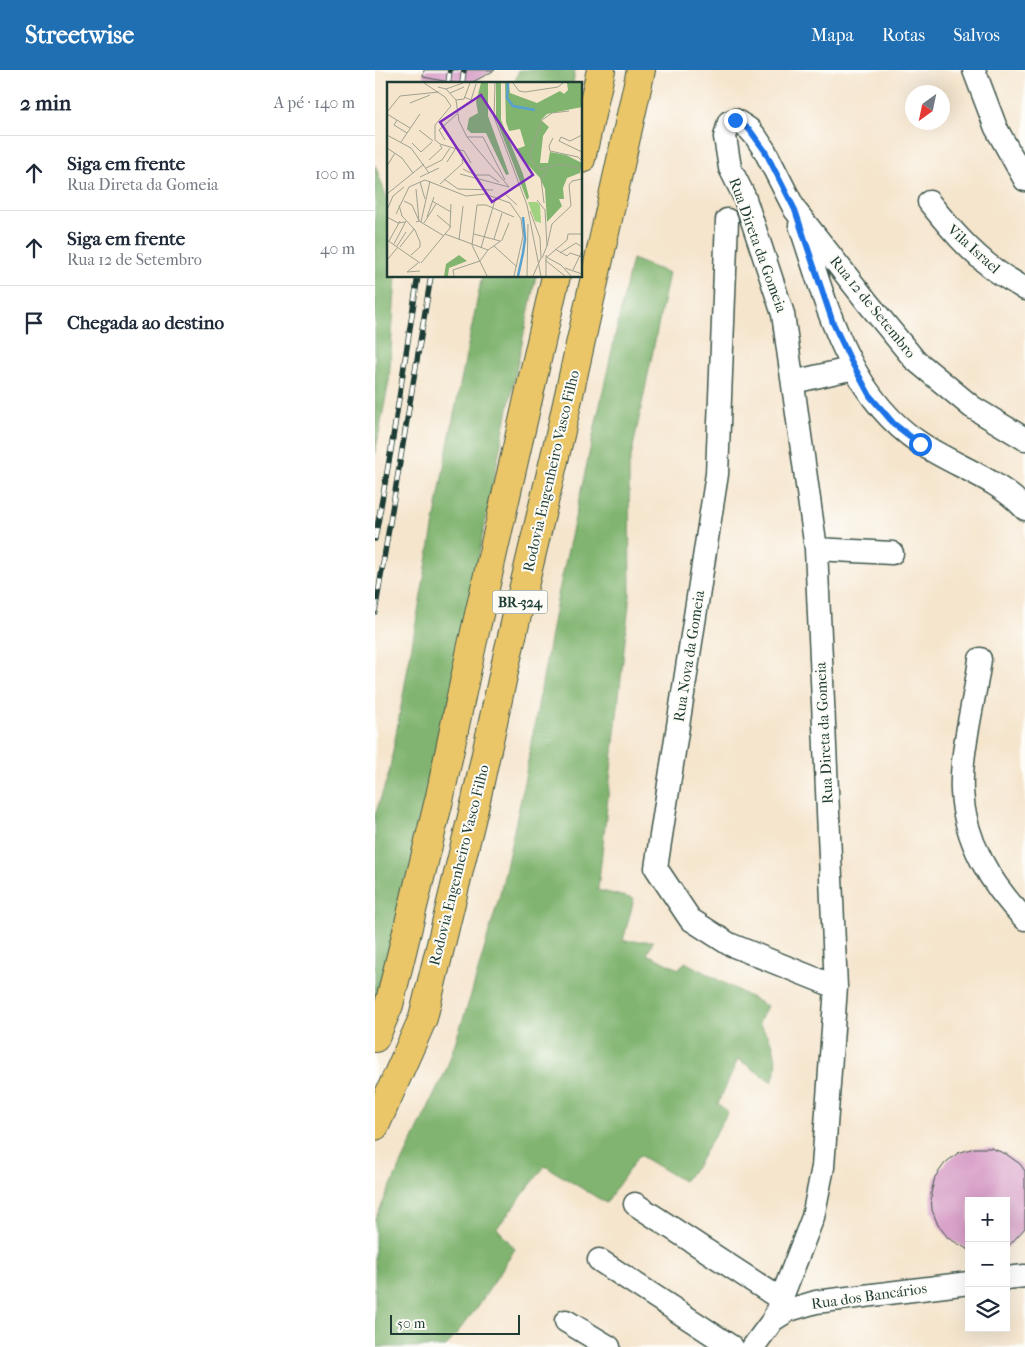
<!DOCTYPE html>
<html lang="pt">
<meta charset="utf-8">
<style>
:root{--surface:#fff;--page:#f6f6f7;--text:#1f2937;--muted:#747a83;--line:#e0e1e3;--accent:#1f6fb2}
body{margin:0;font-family:"IM FELL French Canon",serif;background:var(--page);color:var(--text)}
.controls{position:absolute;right:15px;bottom:15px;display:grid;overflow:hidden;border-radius:0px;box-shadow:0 5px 20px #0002}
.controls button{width:45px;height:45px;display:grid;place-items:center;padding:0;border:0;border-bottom:1px solid var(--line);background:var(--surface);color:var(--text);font:25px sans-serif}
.compass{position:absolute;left:530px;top:15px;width:45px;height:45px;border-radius:50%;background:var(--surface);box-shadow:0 5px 20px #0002;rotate:213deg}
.scale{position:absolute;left:15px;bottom:12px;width:130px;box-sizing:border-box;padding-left:5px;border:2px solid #1f3d34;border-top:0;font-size:14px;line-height:18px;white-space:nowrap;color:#1f3d34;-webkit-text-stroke:4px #fdfcf7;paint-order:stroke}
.stop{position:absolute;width:15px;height:15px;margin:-11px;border:4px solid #1a73e8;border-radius:50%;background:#fff}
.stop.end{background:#1a73e8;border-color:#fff;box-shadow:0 1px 5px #0008}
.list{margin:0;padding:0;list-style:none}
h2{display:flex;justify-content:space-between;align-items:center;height:65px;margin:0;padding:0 20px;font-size:21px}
h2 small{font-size:16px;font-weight:400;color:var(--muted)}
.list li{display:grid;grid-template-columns:32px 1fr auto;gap:15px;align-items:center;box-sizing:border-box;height:75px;padding:0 20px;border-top:1px solid var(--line)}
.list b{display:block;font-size:19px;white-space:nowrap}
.list p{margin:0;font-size:16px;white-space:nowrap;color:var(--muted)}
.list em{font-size:16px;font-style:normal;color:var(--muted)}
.icon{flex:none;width:28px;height:28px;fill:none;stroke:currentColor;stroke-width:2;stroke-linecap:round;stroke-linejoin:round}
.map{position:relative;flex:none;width:650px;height:1277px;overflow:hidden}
header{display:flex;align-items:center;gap:30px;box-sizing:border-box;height:70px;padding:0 25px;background:var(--accent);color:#fff}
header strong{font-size:24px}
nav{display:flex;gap:28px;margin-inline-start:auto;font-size:18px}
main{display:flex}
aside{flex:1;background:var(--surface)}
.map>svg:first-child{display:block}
</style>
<header>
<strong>Streetwise</strong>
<nav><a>Mapa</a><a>Rotas</a><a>Salvos</a></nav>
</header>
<main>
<aside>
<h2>2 min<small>A pé · 140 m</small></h2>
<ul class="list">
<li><svg class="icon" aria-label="ahead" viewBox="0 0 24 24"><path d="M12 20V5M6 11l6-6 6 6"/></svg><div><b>Siga em frente</b><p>Rua Direta da Gomeia</p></div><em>100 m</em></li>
<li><svg class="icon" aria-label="ahead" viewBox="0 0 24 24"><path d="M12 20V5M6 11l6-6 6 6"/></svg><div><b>Siga em frente</b><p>Rua 12 de Setembro</p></div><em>40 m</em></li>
<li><svg class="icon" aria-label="arrive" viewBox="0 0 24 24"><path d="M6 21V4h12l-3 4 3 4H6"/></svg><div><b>Chegada ao destino</b></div></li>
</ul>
</aside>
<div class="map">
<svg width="650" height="1277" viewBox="0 0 650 1277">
<rect width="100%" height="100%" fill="#fdfcf7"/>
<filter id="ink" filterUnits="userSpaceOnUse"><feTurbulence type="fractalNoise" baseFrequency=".02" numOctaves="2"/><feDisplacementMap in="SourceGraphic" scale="10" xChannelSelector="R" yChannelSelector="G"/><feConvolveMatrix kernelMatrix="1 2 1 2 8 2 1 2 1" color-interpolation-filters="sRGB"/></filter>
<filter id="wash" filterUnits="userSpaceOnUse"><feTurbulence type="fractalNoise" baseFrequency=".0096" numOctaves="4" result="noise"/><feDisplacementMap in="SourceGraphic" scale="20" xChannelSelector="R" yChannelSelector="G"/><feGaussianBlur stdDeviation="1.12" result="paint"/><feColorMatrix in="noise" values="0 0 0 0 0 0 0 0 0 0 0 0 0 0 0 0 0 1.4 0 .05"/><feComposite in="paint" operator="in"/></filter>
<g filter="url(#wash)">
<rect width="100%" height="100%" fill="#f5e5cd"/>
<path fill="#80b46f" stroke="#507852" d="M144,0H200L198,14H139Z
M0,95L14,134V206H21L14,311L0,384Z
M257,189L294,203L254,397L255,525L223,820L259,829L248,871H278L272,884L304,899L310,892L392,936L384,953L398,974L402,996L397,1012L363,989L343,1034L353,1042L320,1099L308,1111L264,1085L231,1133L170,1096L122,1158L140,1179L104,1235L71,1277H0V1149L71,1000L97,922L125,824L147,724L183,525Z
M107,206H161L125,378L80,605L52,733L0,934V745L14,703L72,380Z"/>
<g id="blocks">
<path fill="#d599c5" d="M49,0H120L94,14H84L48,7Z
M599,1078H616L631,1084L645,1094L650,1101V1158L631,1179V1131H594V1180L573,1168L563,1155L557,1140L556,1123L560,1107L570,1093L583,1083Z"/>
</g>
</g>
<g filter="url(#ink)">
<use href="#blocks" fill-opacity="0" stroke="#3f564b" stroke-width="1"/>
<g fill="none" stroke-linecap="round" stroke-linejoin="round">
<g stroke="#3f564b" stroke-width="25">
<path id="minor" d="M599,0L621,58L650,110
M554,132C574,157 594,181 620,200C629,207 640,212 650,219
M352,150L342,404L281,798L315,849L354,874L461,917
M425,155C451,232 472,325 545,373C579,396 622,408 650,439
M427,310L479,298
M441,479L517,483
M605,589C600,630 585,681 587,721C589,770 616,815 650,849
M260,1134L407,1230
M224,1190L357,1277
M631,1208L650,1206
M398,1250L414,1240L441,1232L594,1213
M191,1251L234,1277
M378,1277L398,1250L438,1147L448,1097L461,917L441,479L408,244L369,126L355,98L350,67L354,52L360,50L374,59L381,67L390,81L420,140L493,233L539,289L597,337L650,369"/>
</g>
<g stroke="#3f564b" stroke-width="30">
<path id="highway" d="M206,89L226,0
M0,968L14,935L65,726L97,575L181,206
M0,1056L48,948L101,730L133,583L185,365L266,0"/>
</g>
<use href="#minor" stroke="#fff" stroke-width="22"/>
<use href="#highway" stroke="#ebc669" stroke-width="28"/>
<g stroke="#1f3d34" stroke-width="5.5">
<path id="rail" d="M73,14L75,0
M87,14L89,0
M0,469L16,380L43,206
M0,542L56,206"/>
</g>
<use href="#rail" stroke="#fdfcf7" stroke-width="4" stroke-dasharray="11" stroke-linecap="butt"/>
</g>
</g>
<g fill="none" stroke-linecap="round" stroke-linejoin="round" filter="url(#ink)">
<path stroke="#1a73e8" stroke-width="6" d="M360,50L374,59L390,81L420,140L458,253L476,291L495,326L519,354L545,374"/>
</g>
<g text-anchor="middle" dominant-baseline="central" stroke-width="4" stroke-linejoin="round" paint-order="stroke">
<rect fill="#fdfcf7" stroke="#62766e" stroke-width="1" x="117.5" y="520.5" width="55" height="23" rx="4"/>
<g font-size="14" font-weight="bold" fill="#1f3d34">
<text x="145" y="532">BR-324</text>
</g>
<g font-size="15" fill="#1f3d34" stroke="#fdfcf7">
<text transform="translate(383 175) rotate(70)">Rua Direta da Gomeia</text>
<text transform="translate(599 179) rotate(42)">Vila Israel</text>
<text transform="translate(498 237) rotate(51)">Rua 12 de Setembro</text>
<text transform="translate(176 401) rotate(-77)">Rodovia Engenheiro Vasco Filho</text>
<text transform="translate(314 586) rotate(-81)">Rua Nova da Gomeia</text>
<text transform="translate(449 663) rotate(-93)">Rua Direta da Gomeia</text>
<text transform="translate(84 795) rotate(-76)">Rodovia Engenheiro Vasco Filho</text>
<text transform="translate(494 1226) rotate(-8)">Rua dos Bancários</text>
</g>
</g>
<g transform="translate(12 12)">
<rect width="195" height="195" fill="#f5e5cd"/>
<path d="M141,120H150L153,123L154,141L148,139Z" fill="#a1d281"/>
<path d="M94,1H101V34L122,92L119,93L99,51H84L80,47L82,36L91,31L89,20ZM109,1H114V38L136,92L142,115L140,118L109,37ZM118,1H122L123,11L150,21L173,9L177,12L181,8L180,1H195V25L160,32L154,38L162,45L156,54L153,81H161L163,70L179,73L195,81L193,91L180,96L176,106L177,117H172L175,124L160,140L158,107L153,96L133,74L130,67L138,64L133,47L122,49L119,40ZM72,173L80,179L62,186L61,194H57L59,182Z" fill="#80b46f"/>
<path fill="none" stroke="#58a1cf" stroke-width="2.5" d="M121,1L120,16L126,24L148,28M136,135L138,157L136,171M131,194L136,171"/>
<path fill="none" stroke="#9fa290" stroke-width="1" d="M37,1L58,15L64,24L48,43V58L53,62L77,69L84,81M108,1L107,35L140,123L154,194M126,1L132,9L138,10L171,5L176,1M51,5L59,7L69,18L72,39L80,55L122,105M59,7L76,1M63,11L77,5M77,15L84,18L89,2M69,18L77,17L83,1M23,21L43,13M182,29L165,31L155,38L143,72L146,81L154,87L173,82L195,87M0,30L13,14L52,10M0,32L23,46M10,38L7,43L20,51M32,48L46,59M0,53L24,66L42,91M80,55H96L118,98M174,55L172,59L195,70M174,55L183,59L195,53M166,56L162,64L163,69L191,75L195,79M58,58L52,48L70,32M14,60L33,32M25,61L34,70L45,60M0,66L15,76L26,91M42,78L55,66L53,63M60,80L69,66M0,84L8,71M39,86L55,78L63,66M76,87L88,93H102L112,100M73,92L122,105M33,95L52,86M57,97L71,107L106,108M33,100L38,117M53,102L76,81L75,77M29,107L32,139L29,140M0,112L37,82M118,112L130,123M150,118L158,128L160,164L155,176M17,119L25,123L32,139L57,154M45,119L64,130M157,121L154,97L161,87M12,123L15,134L28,148L33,160V165L24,173M0,128L6,114L17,105M143,129L153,156L154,176L146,194M9,132L22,105L38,98L79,114L98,112L123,121L134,137L136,154L127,194M50,133L64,145M0,135L11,141L18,140M40,135L47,115M34,140L43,99M37,141L49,122M58,152L101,168M87,152L113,159M107,157L115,131M0,158L33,181M72,158L76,124M2,159L13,139M7,162L19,139M85,163L90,123H99L127,135M85,163L100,194M10,164L19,150M107,164L130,185M160,164L165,142L184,124L182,103L185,99L195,97M13,165L27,147M94,166L108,118M168,167L180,174L183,171L195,175M173,171L189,161L195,165M159,173V194M159,175L174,183L184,194M160,175L180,158L181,152H195M0,178L11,165M158,178L178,194M31,181L20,190L33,189M34,181L63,146L64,122M178,186L195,192M186,188L195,169M67,194L66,188L93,179L101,168L115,158L122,141M140,194L141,142"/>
<path fill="#7b2cbf" fill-opacity="0.15" stroke="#7b2cbf" stroke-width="2.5" d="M94,13L146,93L105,120L53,40Z"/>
<rect width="195" height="195" fill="none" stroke="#1f3d34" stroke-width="2.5"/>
</g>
</svg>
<div class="controls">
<button>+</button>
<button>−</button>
<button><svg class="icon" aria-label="layers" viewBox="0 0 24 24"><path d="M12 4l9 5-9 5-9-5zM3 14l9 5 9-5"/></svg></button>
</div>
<svg class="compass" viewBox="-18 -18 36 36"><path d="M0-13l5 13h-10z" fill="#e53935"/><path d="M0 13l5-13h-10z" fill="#747a83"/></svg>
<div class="scale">50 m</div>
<div class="stop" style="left:545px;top:374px"></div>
<div class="stop end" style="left:360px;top:50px"></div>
</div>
</main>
